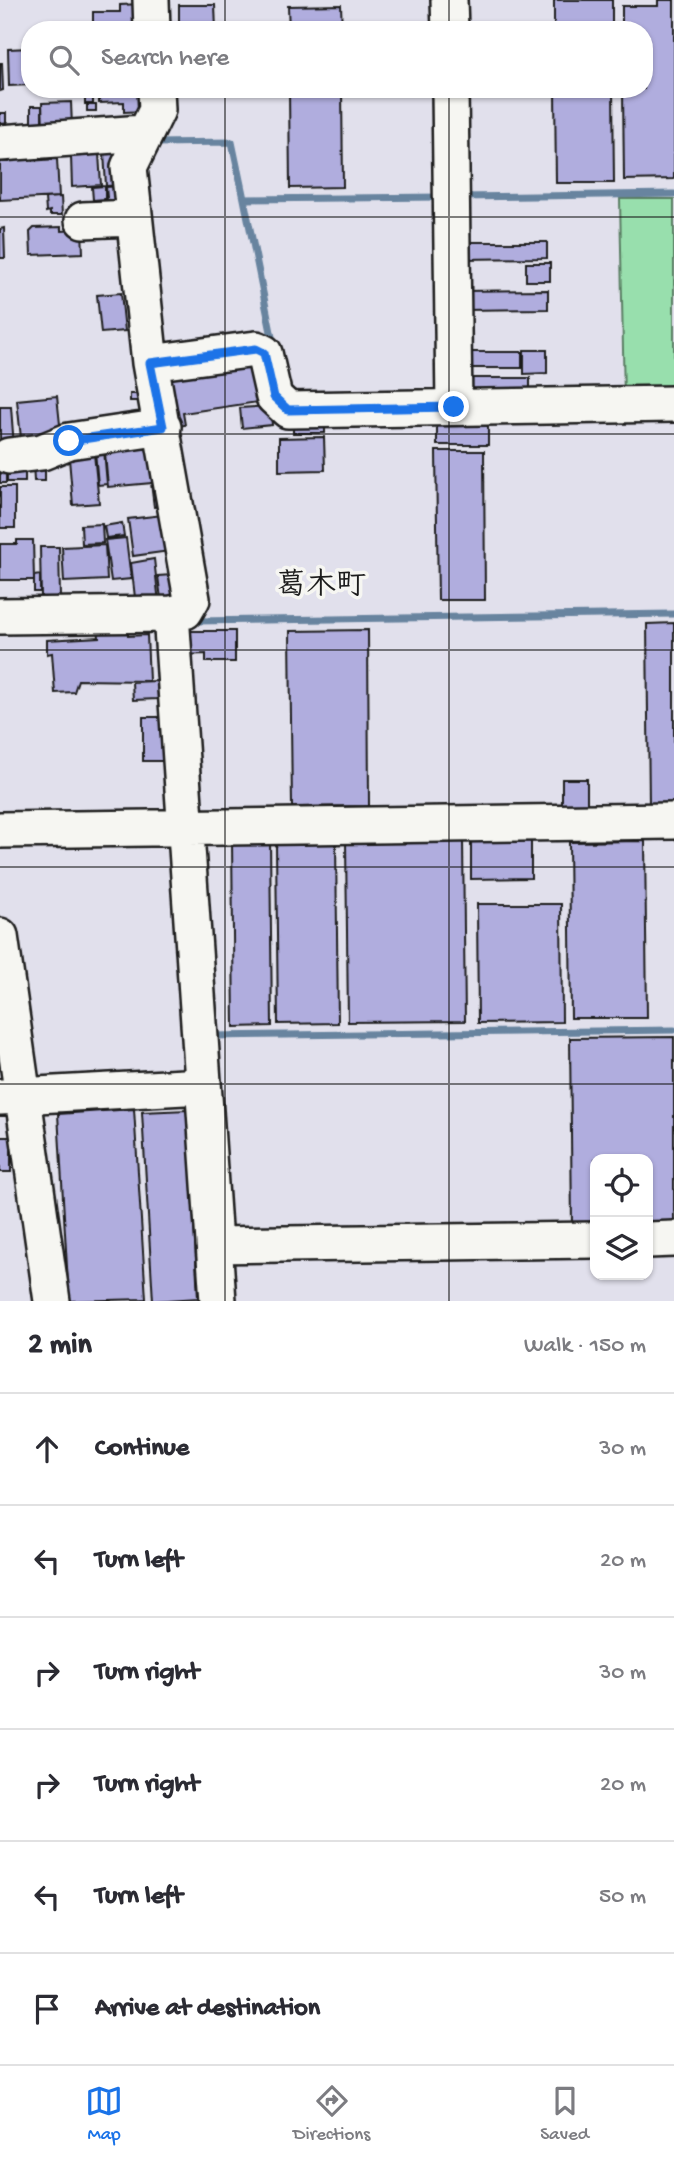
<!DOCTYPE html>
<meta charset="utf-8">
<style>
:root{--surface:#fff;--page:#f2f2f3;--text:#2b2b33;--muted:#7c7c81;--line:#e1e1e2;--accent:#1a73e8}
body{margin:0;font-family:"Gochi Hand","Klee One",sans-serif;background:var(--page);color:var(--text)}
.controls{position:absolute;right:21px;bottom:21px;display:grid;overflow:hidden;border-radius:14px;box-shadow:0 2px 5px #0004}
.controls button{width:63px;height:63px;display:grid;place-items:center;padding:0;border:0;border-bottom:2px solid var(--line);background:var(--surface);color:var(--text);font:35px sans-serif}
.stop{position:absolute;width:21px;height:21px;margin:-16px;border:5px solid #1a73e8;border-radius:50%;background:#fff}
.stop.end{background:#1a73e8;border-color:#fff;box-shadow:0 2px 7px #0008}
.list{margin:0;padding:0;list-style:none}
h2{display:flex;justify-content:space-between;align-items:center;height:91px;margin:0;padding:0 28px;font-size:30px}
h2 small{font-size:23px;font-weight:400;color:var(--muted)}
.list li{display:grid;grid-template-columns:46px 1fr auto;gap:21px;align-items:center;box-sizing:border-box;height:112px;padding:0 28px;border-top:2px solid var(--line)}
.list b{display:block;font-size:26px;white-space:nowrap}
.list em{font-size:23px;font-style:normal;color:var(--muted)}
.icon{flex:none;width:38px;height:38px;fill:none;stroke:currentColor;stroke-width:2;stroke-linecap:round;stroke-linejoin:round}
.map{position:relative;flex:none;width:674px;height:1301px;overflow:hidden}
.search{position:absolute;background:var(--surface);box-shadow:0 2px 5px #0004;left:21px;right:21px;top:21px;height:77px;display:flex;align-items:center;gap:18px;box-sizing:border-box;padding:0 24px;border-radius:28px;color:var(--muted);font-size:26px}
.sheet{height:763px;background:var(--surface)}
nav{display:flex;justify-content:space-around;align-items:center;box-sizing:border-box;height:98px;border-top:2px solid var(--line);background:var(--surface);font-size:19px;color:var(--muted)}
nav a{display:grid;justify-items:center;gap:4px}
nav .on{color:var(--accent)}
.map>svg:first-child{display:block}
</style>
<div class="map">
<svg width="674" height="1301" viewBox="0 0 674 1301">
<rect width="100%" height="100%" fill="#e1e0ec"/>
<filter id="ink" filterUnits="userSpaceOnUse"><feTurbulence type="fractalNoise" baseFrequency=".0143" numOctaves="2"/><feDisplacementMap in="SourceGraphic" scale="14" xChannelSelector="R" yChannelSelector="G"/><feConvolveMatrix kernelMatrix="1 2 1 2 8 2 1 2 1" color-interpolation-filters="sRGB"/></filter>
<g filter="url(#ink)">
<path fill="#98dfad" stroke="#5a7e64" stroke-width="2" d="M620,199H674V398L624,399Z"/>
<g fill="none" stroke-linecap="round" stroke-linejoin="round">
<path stroke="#68849f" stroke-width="7" d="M155,143L232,142L244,199L443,197
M460,197L674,194
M244,199L272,337L264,338
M196,621L674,614
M211,1036L674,1030"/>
</g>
<path fill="#b0adde" stroke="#1c1c1c" stroke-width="2" d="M554,0H612V30H554Z
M658,0H674V179L624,180L623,89H644V30H622V6H658Z
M141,4L142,30H93V12H120V5Z
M179,5H215L216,30H179Z
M341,5L342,30H289L288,6Z
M30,48V85L9,86L8,49Z
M0,63H2L3,90L0,91Z
M85,89H93V104H85Z
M99,89H144L145,111L124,112V102L99,103Z
M289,89H342L343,187L290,188Z
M555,89H613L614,183H556Z
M71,102L72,127H43L42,103Z
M87,105H96V111H87Z
M31,106H42V127H31Z
M0,113H6V125H0Z
M119,151L125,185L106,186L104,152Z
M30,154V161L57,159L59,197L0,200V162H9L8,155Z
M99,154L101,185L72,187L71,156Z
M105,186V199L93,200L92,187Z
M123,186L125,207L108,208L106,187Z
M61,197L62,215H50V211L46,212L45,198Z
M61,227V231L82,230L83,253L31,255L30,232L34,228Z
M4,228L5,258H0V229Z
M462,242H547V258L462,259Z
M526,263H550V281H526Z
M548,290V309L463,310L462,291Z
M121,293L125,331L101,333L97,295Z
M524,350H547V373L524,374Z
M463,352H522V368H463Z
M252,366L258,402L183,413L185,425L172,427L165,379Z
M471,378H530V393L471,394Z
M130,394H142V401H130Z
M57,396L61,434L21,438L17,400Z
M270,406L272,425L242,428L240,408Z
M0,407H11L14,447L0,455Z
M293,421H325V433H293Z
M437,421H488V445H437Z
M158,437L163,482L108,487L104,442Z
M324,437L325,470L279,471V438Z
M93,444L99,503L73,505L68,447Z
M104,450L107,484L98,485L95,451Z
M436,451H484L485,600H438Z
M7,462H25V482H7Z
M33,462H45V481H34Z
M6,469V483H0V470Z
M168,482L170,506L154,507L151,483Z
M0,487H15V528H0Z
M172,514L177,550L133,556L128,519Z
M122,523L124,536L106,538L104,526Z
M102,524L103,543L82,544L81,525Z
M126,538L131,579L111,581L105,540Z
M17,540H33L34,580H0V544H17Z
M105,545L107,580L64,582L62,547Z
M40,547H59L60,597H41Z
M154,559L159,603L136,606L131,563Z
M40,575V592H34V576Z
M172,575L188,604L162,607L158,576Z
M674,623V805L649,806L647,624Z
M128,628V636L147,635L149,681L78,680L74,692L55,693L52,653L47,654V640L99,637L98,629Z
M368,630L369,806L292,807L290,631Z
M183,631H235V662H206V654L183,655Z
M157,681L158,699L133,700L132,682Z
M143,717H162L163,761H143Z
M562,779H587V805H562Z
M270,840L272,1026L234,1027L232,841Z
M463,840L465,1021L348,1022L346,841Z
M531,840V878L471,879V841Z
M645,841L647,1018H571L569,842Z
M336,843L338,1023L278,1024L276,844Z
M477,904H561L562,1022L478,1023Z
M674,1037V1226H648V1159H595V1227H572L570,1038Z
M134,1109L146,1299L69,1301L58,1114Z
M188,1110L198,1298L153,1301L142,1112Z
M0,1137H11V1172H0Z"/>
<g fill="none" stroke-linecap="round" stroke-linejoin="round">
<g stroke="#1c1c1c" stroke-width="40">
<path id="minor" d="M151,0L152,30
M449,0L450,30
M450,89L454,407
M0,143L143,133
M83,220L134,218
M150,363L256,349L264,353L274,397L288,410L674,404
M9,456L42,452L69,441L163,427
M171,614L218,1301
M0,616L171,614L185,611L192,599L150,363L129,167L157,110L156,89
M0,830L674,821
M0,936L52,1301
M0,1097L203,1086
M648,1240L674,1239
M214,1245L595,1240"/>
</g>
<use href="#minor" stroke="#f6f6f2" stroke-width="35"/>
</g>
</g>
<g fill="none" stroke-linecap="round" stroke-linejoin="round" filter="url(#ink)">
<path stroke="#1a73e8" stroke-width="9" d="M69,441L163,427L150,363L256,349L264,353L274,397L288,410L454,407"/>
</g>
<path fill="none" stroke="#1c1c1c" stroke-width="2" stroke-opacity="0.55" d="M225,0V30M449,0V30M225,89V1301M449,89V1301M0,217H674M0,434H674M0,650H674M0,867H674M0,1084H674"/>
<g text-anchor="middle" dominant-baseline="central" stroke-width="7" stroke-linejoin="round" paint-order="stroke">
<g font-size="30" font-weight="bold" fill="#1c1c1c" stroke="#f6f6f2">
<text x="321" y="587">葛木町</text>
</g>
</g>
</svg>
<div class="controls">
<button><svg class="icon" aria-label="locate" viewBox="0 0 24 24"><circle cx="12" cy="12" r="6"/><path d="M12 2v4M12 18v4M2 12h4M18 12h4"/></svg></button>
<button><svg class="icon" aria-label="layers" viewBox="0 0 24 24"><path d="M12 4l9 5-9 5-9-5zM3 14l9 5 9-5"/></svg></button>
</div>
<div class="stop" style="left:69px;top:441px"></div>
<div class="stop end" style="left:454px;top:407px"></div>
<div class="search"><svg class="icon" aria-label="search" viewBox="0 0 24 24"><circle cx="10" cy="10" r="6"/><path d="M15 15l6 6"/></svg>Search here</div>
</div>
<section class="sheet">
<h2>2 min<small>Walk · 150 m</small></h2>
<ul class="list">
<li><svg class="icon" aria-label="ahead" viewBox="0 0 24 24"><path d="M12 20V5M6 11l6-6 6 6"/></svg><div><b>Continue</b></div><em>30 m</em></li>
<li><svg class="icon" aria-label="left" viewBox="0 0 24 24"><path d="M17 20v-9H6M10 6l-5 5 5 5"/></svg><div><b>Turn left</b></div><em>20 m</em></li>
<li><svg class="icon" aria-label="right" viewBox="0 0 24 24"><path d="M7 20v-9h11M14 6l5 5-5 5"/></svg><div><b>Turn right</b></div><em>30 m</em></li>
<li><svg class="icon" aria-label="right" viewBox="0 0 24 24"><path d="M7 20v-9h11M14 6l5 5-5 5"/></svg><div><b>Turn right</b></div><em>20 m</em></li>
<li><svg class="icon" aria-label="left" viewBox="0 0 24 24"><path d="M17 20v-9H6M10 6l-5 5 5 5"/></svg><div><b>Turn left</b></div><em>50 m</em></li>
<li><svg class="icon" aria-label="arrive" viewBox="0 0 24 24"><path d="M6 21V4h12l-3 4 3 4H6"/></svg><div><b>Arrive at destination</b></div></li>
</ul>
</section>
<nav>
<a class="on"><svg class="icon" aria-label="map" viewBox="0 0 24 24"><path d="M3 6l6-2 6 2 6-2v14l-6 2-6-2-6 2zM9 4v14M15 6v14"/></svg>Map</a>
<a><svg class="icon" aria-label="directions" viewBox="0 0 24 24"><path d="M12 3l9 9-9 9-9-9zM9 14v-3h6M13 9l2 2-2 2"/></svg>Directions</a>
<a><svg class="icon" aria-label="saved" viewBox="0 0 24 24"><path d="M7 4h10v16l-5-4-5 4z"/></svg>Saved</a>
</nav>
